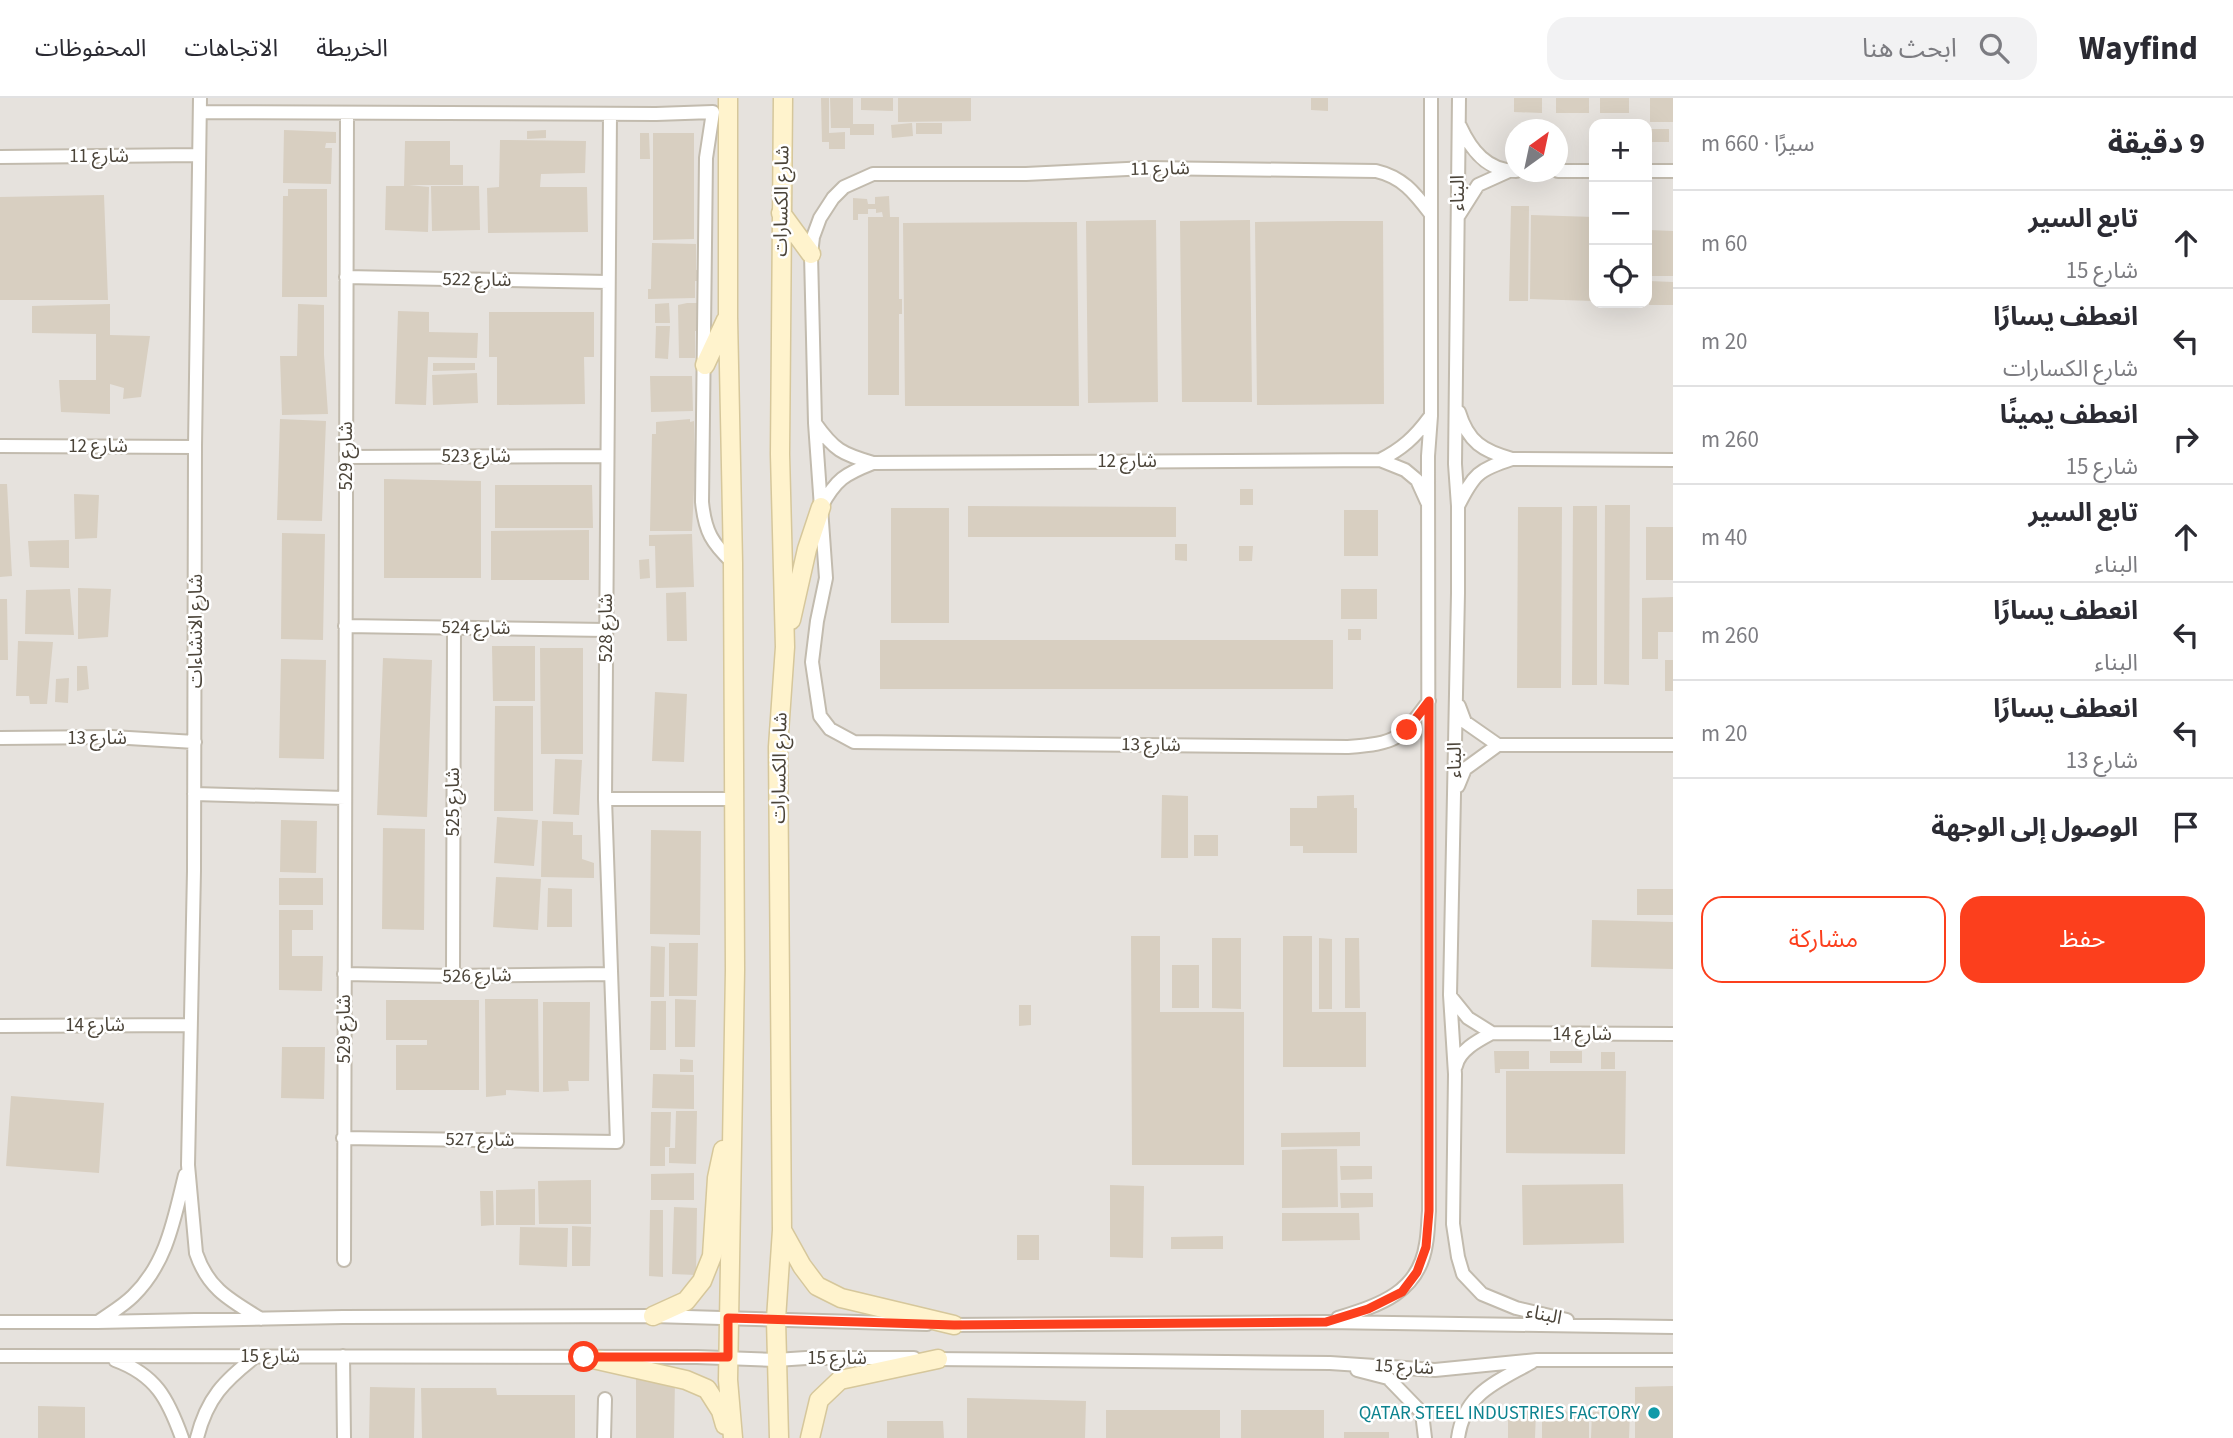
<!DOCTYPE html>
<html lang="ar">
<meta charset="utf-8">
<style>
:root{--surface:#fff;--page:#f2f2f3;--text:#2b2b33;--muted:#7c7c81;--line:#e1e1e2;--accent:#fc3f1d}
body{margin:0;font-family:"Source Sans 3","Noto Sans Arabic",sans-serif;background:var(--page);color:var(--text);direction:rtl}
.controls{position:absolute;right:21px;top:21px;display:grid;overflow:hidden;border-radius:14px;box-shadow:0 7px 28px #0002}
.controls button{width:63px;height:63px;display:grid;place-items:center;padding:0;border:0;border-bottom:2px solid var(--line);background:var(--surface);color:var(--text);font:35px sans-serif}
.compass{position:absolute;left:1505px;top:21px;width:63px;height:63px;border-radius:50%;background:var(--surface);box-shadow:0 7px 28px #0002;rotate:33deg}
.stop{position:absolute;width:21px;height:21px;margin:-16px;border:5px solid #fc3f1d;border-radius:50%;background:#fff}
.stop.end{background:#fc3f1d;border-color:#fff;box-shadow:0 2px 7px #0008}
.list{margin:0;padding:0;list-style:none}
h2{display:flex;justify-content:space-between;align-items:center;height:91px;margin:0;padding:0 28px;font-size:30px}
h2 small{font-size:23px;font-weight:400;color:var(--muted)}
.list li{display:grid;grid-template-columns:46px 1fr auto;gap:21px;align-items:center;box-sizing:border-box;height:98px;padding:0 28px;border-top:2px solid var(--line)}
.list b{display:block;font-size:26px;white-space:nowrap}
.list p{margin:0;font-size:23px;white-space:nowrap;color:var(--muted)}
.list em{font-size:23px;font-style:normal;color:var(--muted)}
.actions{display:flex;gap:14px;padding:21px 28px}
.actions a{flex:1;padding:16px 0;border:2px solid var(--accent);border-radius:21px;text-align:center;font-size:24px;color:var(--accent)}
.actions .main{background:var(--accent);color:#fff}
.icon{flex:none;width:38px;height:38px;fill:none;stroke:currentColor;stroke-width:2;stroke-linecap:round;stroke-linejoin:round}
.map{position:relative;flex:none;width:1673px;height:1340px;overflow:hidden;direction:ltr}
header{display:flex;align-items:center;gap:42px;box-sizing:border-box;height:98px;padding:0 35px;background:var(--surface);border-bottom:2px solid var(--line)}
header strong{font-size:33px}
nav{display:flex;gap:38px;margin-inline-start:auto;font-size:24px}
.search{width:490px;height:63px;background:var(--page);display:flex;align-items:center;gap:18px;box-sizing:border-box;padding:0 24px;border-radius:21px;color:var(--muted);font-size:26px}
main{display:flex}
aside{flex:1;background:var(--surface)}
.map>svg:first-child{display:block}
</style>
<header>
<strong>Wayfind</strong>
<div class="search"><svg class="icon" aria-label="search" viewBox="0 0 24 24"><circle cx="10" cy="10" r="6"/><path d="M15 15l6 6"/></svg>ابحث هنا</div>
<nav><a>الخريطة</a><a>الاتجاهات</a><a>المحفوظات</a></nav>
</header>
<main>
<aside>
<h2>9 دقيقة<small>سيرًا · 660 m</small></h2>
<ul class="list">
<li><svg class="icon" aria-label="ahead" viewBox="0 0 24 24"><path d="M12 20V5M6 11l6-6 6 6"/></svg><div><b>تابع السير</b><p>شارع 15</p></div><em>60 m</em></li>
<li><svg class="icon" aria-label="left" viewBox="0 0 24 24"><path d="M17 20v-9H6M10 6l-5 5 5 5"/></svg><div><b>انعطف يسارًا</b><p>شارع الكسارات</p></div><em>20 m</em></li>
<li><svg class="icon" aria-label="right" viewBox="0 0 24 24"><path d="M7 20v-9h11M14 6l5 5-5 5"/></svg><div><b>انعطف يمينًا</b><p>شارع 15</p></div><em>260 m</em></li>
<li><svg class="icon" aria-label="ahead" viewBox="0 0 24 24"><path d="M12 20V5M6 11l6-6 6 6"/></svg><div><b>تابع السير</b><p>البناء</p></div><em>40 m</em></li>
<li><svg class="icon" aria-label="left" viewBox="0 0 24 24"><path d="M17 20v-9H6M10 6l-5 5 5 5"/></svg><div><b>انعطف يسارًا</b><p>البناء</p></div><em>260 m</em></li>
<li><svg class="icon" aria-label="left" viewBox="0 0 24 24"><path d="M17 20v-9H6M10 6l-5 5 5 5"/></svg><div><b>انعطف يسارًا</b><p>شارع 13</p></div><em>20 m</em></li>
<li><svg class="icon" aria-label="arrive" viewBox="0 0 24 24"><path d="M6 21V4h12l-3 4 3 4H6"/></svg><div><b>الوصول إلى الوجهة</b></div></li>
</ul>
<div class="actions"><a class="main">حفظ</a><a>مشاركة</a></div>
</aside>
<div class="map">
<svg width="1673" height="1340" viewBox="0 0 1673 1340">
<rect width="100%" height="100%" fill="#f6f3ec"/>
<path fill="#e6e2dd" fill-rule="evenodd" d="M0,0H1673V1340H0ZM1594,26H1647V205H1594ZM1516,32H1558V74H1516Z"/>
<path fill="#d8cfc1" d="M821,0H829V35L845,34V51H829V44H822Z
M830,0H853V26H874V37H850V30H831Z
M861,0H893V13L861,12Z
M898,0H971V23L898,24Z
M1311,0H1328V13L1311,12Z
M1514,0H1542V15L1514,14Z
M1556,0H1589V15H1556Z
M1600,0H1629V15H1600Z
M1650,0H1673V24H1650Z
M912,25L913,38L892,40L891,27Z
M916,25H942V36H916Z
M1647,31H1669V44H1647Z
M284,32L336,34V45H326L325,50H332L331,86L283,85Z
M546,32V40L527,41V33Z
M640,35H649L650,61H640Z
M653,35H694V141L653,142Z
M500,42L586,43L585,75L541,76L540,89H587L588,134L488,135L487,90L499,89Z
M405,43H450V67H463V87H409L429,89L428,134L385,132L386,88H404Z
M431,88H479L480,132L432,133Z
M288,91H327V199H282L283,98H288Z
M104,97L108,202H0V99Z
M889,98L890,119H899V201H902V216H899V297H868V119H883L882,114L876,115V111H868V116H858V122H853V100L867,101L868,106H875V99Z
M1511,108H1529L1528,203H1509Z
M1531,117L1594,119V203L1530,201Z
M1156,122L1158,304L1088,305L1086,123Z
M1250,122L1252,304H1182L1180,123Z
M1340,123H1383L1384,306L1257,307L1255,124Z
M1077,124L1079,308H905L903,125Z
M1649,132L1673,133V178H1649Z
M652,145L696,146V172H702V183H695V200L648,201V191H651Z
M1649,183L1673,184V207H1649Z
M669,205L670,225H655V206Z
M687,205H700V233H695V260H679L678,207Z
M110,206V237L150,238L141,299L123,301L124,290L110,286V316L61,314L59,282H96V236L32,235V208Z
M298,206L324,207V257L328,316L282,317L280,258H297Z
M398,213L429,214V234L478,235L477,260L428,259L426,307L395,306Z
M489,214H594V259H584L585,306L497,307V259H489Z
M656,228H670L668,261L655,260Z
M433,265H475V272L433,273Z
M477,275L478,305L433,307L432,277Z
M650,278H692L693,313L651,314Z
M280,321L326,323L322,423L277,422Z
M690,321V324L694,323L695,371L692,433H650L652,336H656V324Z
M384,381L481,383V480H384Z
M0,386H7L12,478L0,479Z
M495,387H592L593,430H495Z
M1240,391H1253V407H1240Z
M74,396L99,397L97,440L75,441Z
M1605,407H1630L1629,587L1604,586Z
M968,408L1176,409V439H968Z
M1573,408H1597V587H1572Z
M1518,409H1562L1561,590H1517Z
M891,410H949V525H891Z
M1344,412H1378V458H1344Z
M1646,429H1673V482H1646Z
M589,432V482H491V433Z
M282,435L325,436L323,542L281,541Z
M692,436L694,489L656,490L655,448H649V437Z
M69,442V470L30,469L28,443Z
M1175,446H1187V463L1175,462Z
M1239,448H1253L1252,463H1239Z
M649,461L650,480L640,481L639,462Z
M78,490L111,491L108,539L78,541Z
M70,491L74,537L25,536L26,492Z
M1341,491H1377V521H1341Z
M686,494L687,543H667L666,495Z
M1673,499V534H1658V561H1642V500Z
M0,501H7L8,562H0Z
M1348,531H1361V542H1348Z
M880,542H1333V591H880Z
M18,543L53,544L47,606H30L29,598H16Z
M492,548H535V603H493Z
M540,550H583V656H541Z
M383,560L432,562L427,719L377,717Z
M281,561L326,562L324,661L279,660Z
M1665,562H1673V593H1665Z
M77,568H87L89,591L77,593Z
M69,580L68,605L55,604L56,581Z
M655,594L687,596L684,664L652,663Z
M495,608H533V713H494Z
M555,661L582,662L579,717L553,716Z
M1162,697L1188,698V760H1161Z
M1354,697V710H1357V755H1303V748H1290V710H1317V698Z
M497,719L538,722L534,768L494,765Z
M281,722L317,723L316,775L280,774Z
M542,723L573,724V737H582V761L594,765V780L541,779Z
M383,730L425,731L424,832L382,831Z
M651,732L701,733L700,837L650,836Z
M1194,737H1218V758H1194Z
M496,779L541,781L538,832L493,829Z
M279,780H323V807H279Z
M548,790L572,791V829H547Z
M1637,791H1673V817H1637Z
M279,812H313V832H292V858H323L322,893L279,892Z
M1592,822L1673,824V871L1591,869Z
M1131,838H1160V914H1244V1067H1132Z
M1283,838H1312V914H1366V969H1283Z
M1212,840H1241V911L1212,910Z
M1319,840L1332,841V911H1319Z
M1345,840H1359L1360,910H1345Z
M669,845H698L697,898H669Z
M651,848L665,849L664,899H650Z
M1172,867H1199V910H1172Z
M485,901H538L539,994L506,992V997L486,999Z
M675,901L696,902L695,949H675Z
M386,902H479V992H396V947H427V942H386Z
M651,903H666V952H650Z
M543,904H590L589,983H568L569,993L543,994Z
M1019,907H1031V927L1019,928Z
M282,949H325L324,1001L281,1000Z
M1494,953H1529V971H1500V975H1495Z
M1550,953H1582V965H1550Z
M1601,954H1615V971H1601Z
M680,961L693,962V974H680Z
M1506,973H1626L1625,1056L1506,1055Z
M653,976L694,977V1011L652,1010Z
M11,998L104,1005L99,1075L6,1068Z
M676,1013H697L696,1066L669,1065V1050H675Z
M651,1014H671L670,1049H665V1068H650Z
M1360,1034V1048L1281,1049V1035Z
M1310,1051H1337L1338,1109L1282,1110V1052Z
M1340,1068H1372V1081L1341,1082Z
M694,1075V1102H651V1076Z
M591,1082V1126H539L538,1083Z
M1623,1086L1624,1145L1523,1147L1522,1087Z
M1110,1087L1144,1088L1143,1160L1110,1159Z
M535,1091V1127H496V1092Z
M480,1093H493L494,1127L481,1128Z
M1340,1095H1373V1109L1341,1110Z
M674,1109L697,1110L696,1177L672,1176Z
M650,1112H663V1179L649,1178Z
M1282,1115H1359L1360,1142L1282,1143Z
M572,1128L591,1129L590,1168H572Z
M520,1129L568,1130L567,1169L519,1167Z
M1017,1137H1039V1162H1017Z
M1223,1138V1151H1171V1139Z
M636,1281L675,1282L674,1340H636Z
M1673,1288V1340H1635V1289Z
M370,1289L415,1290L414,1340H369Z
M421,1290H496L497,1297H575V1340H422Z
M967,1300L1086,1303L1085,1340H967Z
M38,1308L85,1309V1340H38Z
M1106,1312H1220V1340H1106Z
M1241,1312H1324V1340H1241Z
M1508,1313H1536L1535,1340H1508Z
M1542,1313L1589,1314V1340H1542Z
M1592,1314H1630L1629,1340H1591Z
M887,1323H943L944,1340H887Z
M1344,1334H1389V1340H1344Z"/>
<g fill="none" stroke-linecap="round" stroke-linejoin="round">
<g stroke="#c2bbae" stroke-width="16">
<path id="street" d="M200,0L195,349L194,773L188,1067L196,1155C208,1191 230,1202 261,1221
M1459,0L1455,366L1458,408V495L1450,897L1455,976L1453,1126L1458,1159L1463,1176L1482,1196L1516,1210L1567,1222
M200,14L656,16L713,14L706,60L702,404C705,434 712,445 733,465
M1460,28C1471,52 1487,73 1516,73
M0,59L199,57
M1558,73H1594
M1647,73H1673
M1459,117L1478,87L1509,73
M346,179L608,184
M1459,314C1468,344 1483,353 1512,361L1673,362
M815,325C834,352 842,356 873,365L1380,362L1405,372L1417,382L1427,404
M0,348L195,349
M346,359L607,358
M1380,362C1402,351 1415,339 1429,320
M1458,408C1474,376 1478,372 1512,361
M821,409C836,381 845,376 873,365
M345,528L606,532
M1429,603C1400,642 1397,645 1348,649L854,644L830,631L820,618L812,564L817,523L826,480L815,325L811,156L813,139L820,120L833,100L844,89L873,76H1026L1147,70L1376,73C1402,79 1414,94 1430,115
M1459,608L1465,624L1498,647H1673
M0,640L112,639L195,644
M1458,688L1465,671L1498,647
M194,696L345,700
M605,701H734
M344,876L453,878L611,876
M453,878L454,530
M1451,899L1468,920L1492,935
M0,928L190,927
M1456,968C1459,952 1479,942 1492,935L1673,936
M343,1040L617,1044L605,701L610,16
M344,1162L347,15
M1338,1220C1379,1207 1419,1195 1426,1146C1428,1136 1428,1124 1429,1113L1428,358L1431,318V0
M0,1224H97L343,1219L653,1218L927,1226
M98,1224C109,1216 123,1208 133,1198C167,1165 174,1121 185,1077
M949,1227L1326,1224L1673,1229
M0,1258L697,1259L776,1262L806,1260H914
M343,1258L344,1340
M932,1261L1330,1265L1435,1272L1537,1262H1673
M115,1262C156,1277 168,1301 182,1340
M1357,1272L1388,1280L1422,1315L1425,1340
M197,1340C207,1300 224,1283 256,1258
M604,1340L605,1301
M1458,1340C1464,1295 1497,1284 1532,1264"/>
</g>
<g stroke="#d6c79b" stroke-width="21">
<path id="secondary" d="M728,0V219L733,465L735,872L728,1282L733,1340
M781,115L811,156
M705,267L726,222
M791,522L807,451L821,409
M782,1132L802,1168L817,1188L841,1200L954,1227
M653,1218L686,1203L702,1183L712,1158L717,1080L723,1052
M584,1259L686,1282L707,1291L721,1313L725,1327
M779,1340L776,1221L782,1132L778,649L785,549L780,356L783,0
M810,1340L819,1302L840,1282L938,1261"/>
</g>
<use href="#street" stroke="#fff" stroke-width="12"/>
<use href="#secondary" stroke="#fff3cd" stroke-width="18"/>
</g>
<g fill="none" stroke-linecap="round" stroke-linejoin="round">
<path stroke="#fc3f1d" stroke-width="9" d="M584,1259H728V1220L954,1227L1326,1224L1368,1211L1402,1194L1417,1174L1426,1149L1429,1113V603L1407,632"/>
</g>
<circle fill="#0f9aa8" stroke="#fff" stroke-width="2.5" cx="1654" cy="1315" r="7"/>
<g text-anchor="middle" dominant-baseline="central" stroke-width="5" stroke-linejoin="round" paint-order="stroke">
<g font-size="19" fill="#4b4439" stroke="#fff">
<text x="99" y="58">شارع 11</text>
<text transform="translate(1160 71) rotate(-1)">شارع 11</text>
<text transform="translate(1458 95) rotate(-90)">البناء</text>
<text transform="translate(782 103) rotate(-89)">شارع الكسارات</text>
<text transform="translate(477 182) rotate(1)">شارع 522</text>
<text x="98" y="348">شارع 12</text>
<text transform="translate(346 358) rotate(-90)">شارع 529</text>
<text x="476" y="358">شارع 523</text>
<text x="1127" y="363">شارع 12</text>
<text transform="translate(476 530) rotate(1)">شارع 524</text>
<text transform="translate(606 530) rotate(-90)">شارع 528</text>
<text transform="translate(196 533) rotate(-90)">شارع الانشاءات</text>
<text x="97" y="640">شارع 13</text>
<text transform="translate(1151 647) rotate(1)">شارع 13</text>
<text transform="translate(1455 662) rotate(-90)">البناء</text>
<text transform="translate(780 670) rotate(-89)">شارع الكسارات</text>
<text transform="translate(453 704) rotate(-90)">شارع 525</text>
<text transform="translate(477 878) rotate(-1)">شارع 526</text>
<text x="95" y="927">شارع 14</text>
<text transform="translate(344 931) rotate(-90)">شارع 529</text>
<text x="1582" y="936">شارع 14</text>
<text transform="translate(480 1042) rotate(1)">شارع 527</text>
<text transform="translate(1544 1217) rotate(12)">البناء</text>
<text x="270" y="1258">شارع 15</text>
<text x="837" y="1260">شارع 15</text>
<text transform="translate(1404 1269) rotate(3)">شارع 15</text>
</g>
<g font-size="19" fill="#0d838f" stroke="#fff" text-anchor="end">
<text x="1640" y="1315">QATAR STEEL INDUSTRIES FACTORY</text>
</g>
</g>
</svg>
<div class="controls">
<button>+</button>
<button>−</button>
<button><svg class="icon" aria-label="locate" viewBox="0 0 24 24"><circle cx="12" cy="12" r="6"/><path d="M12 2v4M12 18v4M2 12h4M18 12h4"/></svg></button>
</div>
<svg class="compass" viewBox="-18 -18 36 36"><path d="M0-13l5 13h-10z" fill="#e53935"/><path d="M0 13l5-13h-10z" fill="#7c7c81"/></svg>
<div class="stop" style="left:584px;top:1259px"></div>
<div class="stop end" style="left:1407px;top:632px"></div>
</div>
</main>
